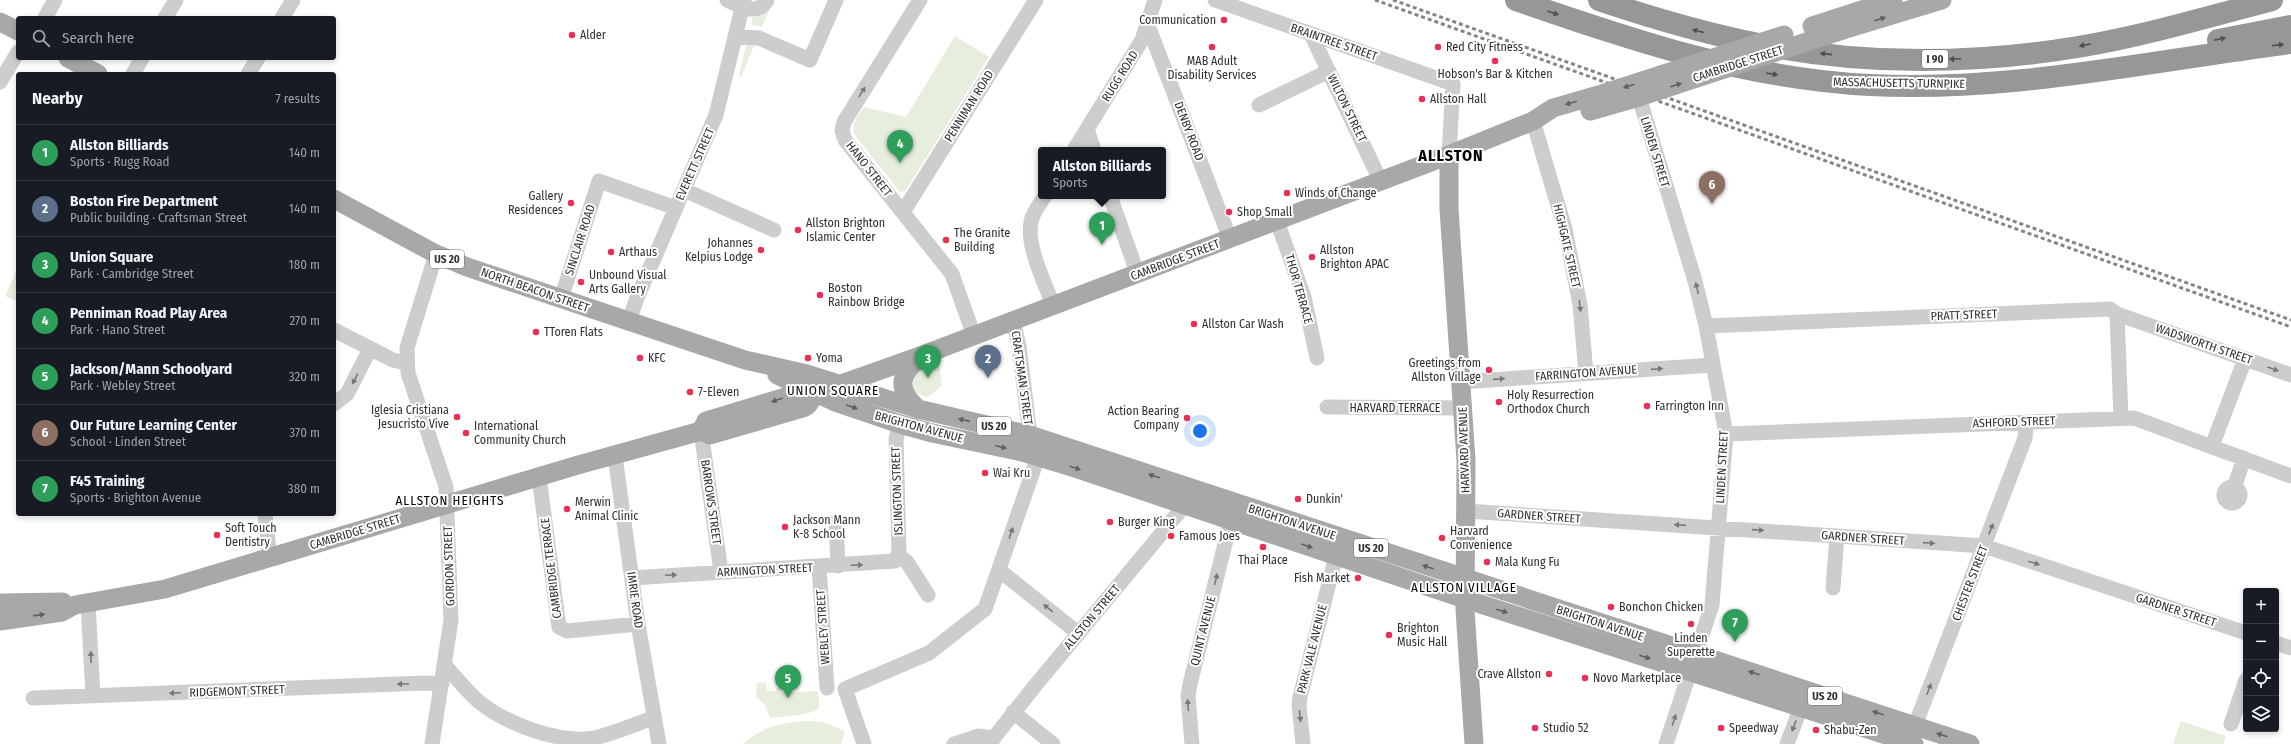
<!DOCTYPE html>
<meta charset="utf-8">
<style>
:root{--surface:#171b24;--page:#242831;--text:#f1f3f6;--muted:#9ea1a6;--line:#363941;--accent:#0f766e}
body{margin:0;font-family:"Fira Sans Condensed",sans-serif;background:var(--page);color:var(--text)}
.controls{position:absolute;right:12px;bottom:12px;display:grid;overflow:hidden;border-radius:4px;box-shadow:0 2px 6px #0003}
.controls button{width:36px;height:36px;display:grid;place-items:center;padding:0;border:0;border-bottom:1px solid var(--line);background:var(--surface);color:var(--text);font:20px sans-serif}
.you{position:absolute;left:1200px;top:431px;width:14px;height:14px;margin:-10px;border:3px solid #fff;border-radius:50%;background:#1a73e8;box-shadow:0 0 0 6px #1a73e833}
.badge{display:grid;place-items:center;width:26px;height:26px;border-radius:50%;background:var(--accent);color:#fff;font-size:13px;font-weight:700}
.pin{position:absolute;translate:-50% -33px;filter:drop-shadow(0 1px 2px #0008)}
.pin::after{content:'';position:absolute;top:21px;width:14px;height:12px;background:inherit;clip-path:polygon(0 0,100% 0,50% 100%)}
.popup{position:absolute;left:1038px;top:147px;width:128px;height:52px;box-sizing:border-box;display:grid;place-content:center;border-radius:4px;background:var(--surface);filter:drop-shadow(0 1px 3px #0005);font-size:13px;white-space:nowrap;color:var(--muted)}
.popup b{font-size:15px;color:var(--text)}
.popup::after{content:'';position:absolute;left:50%;top:100%;margin-left:-8px;border:8px solid transparent;border-top-color:var(--surface)}
.list{margin:0;padding:0;list-style:none}
h2{display:flex;justify-content:space-between;align-items:center;height:52px;margin:0;padding:0 16px;font-size:17px}
h2 small{font-size:13px;font-weight:400;color:var(--muted)}
.list li{display:grid;grid-template-columns:26px 1fr auto;gap:12px;align-items:center;box-sizing:border-box;height:56px;padding:0 16px;border-top:1px solid var(--line)}
.list b{display:block;font-size:15px;white-space:nowrap}
.list p{margin:0;font-size:13px;white-space:nowrap;color:var(--muted)}
.list em{font-size:13px;font-style:normal;color:var(--muted)}
.icon{flex:none;width:22px;height:22px;fill:none;stroke:currentColor;stroke-width:2;stroke-linecap:round;stroke-linejoin:round}
.map{position:relative;flex:none;width:2291px;height:744px;overflow:hidden}
.search{position:absolute;background:var(--surface);box-shadow:0 2px 6px #0003;left:16px;top:16px;width:320px;height:44px;display:flex;align-items:center;gap:10px;box-sizing:border-box;padding:0 14px;border-radius:4px;color:var(--muted);font-size:15px}
.panel{position:absolute;background:var(--surface);box-shadow:0 2px 6px #0003;left:16px;top:72px;width:320px;height:444px;border-radius:4px}
.map>svg:first-child{display:block}
</style>
<div class="map">
<svg width="2291" height="744" viewBox="0 0 2291 744">
<rect width="100%" height="100%" fill="#fff"/>
<path fill="#e8eede" d="M767,11H769L762,27L751,25L753,17L762,15Z
M955,36L989,57L906,190L900,192L854,134C851,124 858,116 864,107L906,117Z
M747,41H756L741,77L739,76Z
M18,267V302L5,296Z
M939,361L942,386L927,397L917,393L913,386C913,371 926,365 939,361Z
M766,682L767,691H776V688H780L781,693L818,691C818,695 820,703 819,707C817,715 779,717 770,718L765,705L756,697L757,683Z
M807,721L823,722L845,731L841,744H743C761,727 783,722 807,721Z
M2181,721L2226,736L2223,744H2173Z"/>
<g fill="none" stroke-linecap="round" stroke-linejoin="round">
<path stroke="#cdcdcd" stroke-width="15" d="M727,0C740,6 758,17 767,0
M920,0L844,122L842,131L845,140L952,274L974,336
M1215,0L1453,84L1449,155
M45,18L55,0
M165,18L176,0
M282,18L293,0
M1147,23L1230,239
M1311,34L1381,182
M735,36L759,38L810,60L836,0
M133,74L142,58
M248,74L258,58
M0,82L18,52
M1639,97L1695,281L1706,326L1726,434L1712,605L1666,744
M1259,105L1329,71
M1533,121L1565,229L1580,305L1586,373
M1074,150L1087,129
M1094,150L1087,129L1142,40L1155,0
M684,190L774,230
M1045,196C1040,203 1035,210 1032,218C1024,243 1045,283 1054,307
M1110,196L1138,275
M903,212L1036,0
M1277,221L1304,297L1317,358
M561,299L599,181L676,208
M2117,314L2291,375
M629,321L637,298L716,115L744,0
M1013,321L1019,346L1030,435
M1706,326L2110,309L2117,314L2121,418
M334,330L393,360L406,363
M1461,382L1712,365
M334,404L347,394L370,349
M1327,407L1462,408
M701,431L721,572
M1726,434L2134,418L2291,476
M2212,446L2245,359
M615,456L638,624L659,744
M539,477L559,627L567,631L638,624
M2224 495a8 8 0 1 1 16 0a8 8 0 1 1-16 0Z
M2234,488L2244,458
M1466,511L1984,546L2246,633
M265,514L270,558
M836,522L838,566
M899,556L907,562L928,595
M819,567L827,688
M999,570L1078,633
M632,578L895,561L899,552L896,439L900,424
M1833,588L1837,536
M88,603L93,696
M2276,643L2291,648
M445,665C455,677 466,690 478,701C506,724 559,744 595,738C614,733 634,725 653,718
M33,698L425,683L442,684
M1013,712L1053,744
M2231,724L2246,680
M1911,736L2025,438L2027,422
M432,744L451,620L446,487L408,373L407,348L436,254
M864,744L845,689L929,653L985,609L1038,457
M954,744L978,736L994,738
M989,744L1034,687L1185,505L1189,495
M1192,744L1188,696L1190,684L1231,520
M1303,744L1299,705L1300,697L1336,556
M1787,744L1801,707"/>
<path stroke="#a8a8a8" stroke-width="19" d="M0,22L18,31
M1812,26L1893,0
M1843,30L1942,0
M68,58L98,74
M1590,111L1639,97
M1449,155V209L1466,460L1465,610L1474,744
M334,199L436,254L467,267L745,360L807,374L918,409L1030,435L1970,744
M777,375L835,402L900,424L932,433L1022,452L1075,468L1465,599L1914,744
M918,409C898,390 897,376 920,358
M701,431L706,421L792,395L816,393L923,355L1449,155L1533,121L1553,108L1608,92
M0,603L63,602
M0,621L62,612L75,605L165,589L578,465L701,431L710,435L803,408L808,405L816,393"/>
<path stroke="#979797" stroke-width="22" d="M1516,0C1632,40 1746,79 1870,85C2012,92 2150,61 2291,43
M1599,0C1658,20 1717,37 1779,48C1877,65 1980,63 2078,47C2143,36 2208,17 2272,0
M2218,40L2291,26"/>
<path stroke="#858585" stroke-width="3" stroke-dasharray="4 3" stroke-linecap="butt" d="M1375,0L2291,327
M1393,0L2291,320"/>
<path stroke="#a8a8a8" stroke-width="19" d="M1608,92L1784,35
M1639,97L1843,30"/>
</g>
<defs><path id="oneway-solid" d="M-6-.8H1V-3.2L6.5 0L1 3.2V.8H-6Z"/></defs>
<g fill="#4f4f4f">
<use href="#oneway-solid" transform="translate(1553 13) rotate(19)"/>
<use href="#oneway-solid" transform="translate(1698 31) rotate(-166)"/>
<use href="#oneway-solid" transform="translate(2220 39) rotate(-11)"/>
<use href="#oneway-solid" transform="translate(2085 45) rotate(170)"/>
<use href="#oneway-solid" transform="translate(2278 45) rotate(-7)"/>
<use href="#oneway-solid" transform="translate(1826 54) rotate(-174)"/>
<use href="#oneway-solid" transform="translate(1955 59) rotate(178)"/>
<use href="#oneway-solid" transform="translate(1772 74) rotate(9)"/>
</g>
<g fill="#606060">
<use href="#oneway-solid" transform="translate(1880 19) rotate(-17)"/>
<use href="#oneway-solid" transform="translate(1676 85) rotate(-18)"/>
<use href="#oneway-solid" transform="translate(1629 86) rotate(162)"/>
<use href="#oneway-solid" transform="translate(1571 103) rotate(164)"/>
<use href="#oneway-solid" transform="translate(777 400) rotate(162)"/>
<use href="#oneway-solid" transform="translate(852 407) rotate(19)"/>
<use href="#oneway-solid" transform="translate(964 420) rotate(-167)"/>
<use href="#oneway-solid" transform="translate(1001 447) rotate(14)"/>
<use href="#oneway-solid" transform="translate(1075 468) rotate(18)"/>
<use href="#oneway-solid" transform="translate(1154 476) rotate(-162)"/>
<use href="#oneway-solid" transform="translate(1307 546) rotate(19)"/>
<use href="#oneway-solid" transform="translate(1428 567) rotate(-162)"/>
<use href="#oneway-solid" transform="translate(1502 611) rotate(18)"/>
<use href="#oneway-solid" transform="translate(39 615) rotate(-8)"/>
<use href="#oneway-solid" transform="translate(1645 657) rotate(18)"/>
<use href="#oneway-solid" transform="translate(1754 673) rotate(-162)"/>
<use href="#oneway-solid" transform="translate(1878 713) rotate(-162)"/>
<use href="#oneway-solid" transform="translate(1942 735) rotate(-162)"/>
</g>
<g fill="#777">
<use href="#oneway-solid" transform="translate(862 92) rotate(-58)"/>
<use href="#oneway-solid" transform="translate(1697 288) rotate(-103)"/>
<use href="#oneway-solid" transform="translate(1580 306) rotate(83)"/>
<use href="#oneway-solid" transform="translate(1657 369) rotate(-4)"/>
<use href="#oneway-solid" transform="translate(2273 369) rotate(20)"/>
<use href="#oneway-solid" transform="translate(355 379) rotate(117)"/>
<use href="#oneway-solid" transform="translate(1499 379) rotate(-4)"/>
<use href="#oneway-solid" transform="translate(1680 525) rotate(-176)"/>
<use href="#oneway-solid" transform="translate(1991 529) rotate(-68)"/>
<use href="#oneway-solid" transform="translate(1758 530) rotate(4)"/>
<use href="#oneway-solid" transform="translate(1011 533) rotate(-71)"/>
<use href="#oneway-solid" transform="translate(1929 543) rotate(4)"/>
<use href="#oneway-solid" transform="translate(2034 563) rotate(18)"/>
<use href="#oneway-solid" transform="translate(857 565) rotate(-3)"/>
<use href="#oneway-solid" transform="translate(671 575) rotate(-3)"/>
<use href="#oneway-solid" transform="translate(1216 579) rotate(-76)"/>
<use href="#oneway-solid" transform="translate(1048 608) rotate(-141)"/>
<use href="#oneway-solid" transform="translate(91 657) rotate(-92)"/>
<use href="#oneway-solid" transform="translate(403 684) rotate(178)"/>
<use href="#oneway-solid" transform="translate(1929 689) rotate(-69)"/>
<use href="#oneway-solid" transform="translate(175 693) rotate(178)"/>
<use href="#oneway-solid" transform="translate(1188 705) rotate(-94)"/>
<use href="#oneway-solid" transform="translate(1300 716) rotate(84)"/>
<use href="#oneway-solid" transform="translate(1674 720) rotate(-72)"/>
<use href="#oneway-solid" transform="translate(1794 726) rotate(111)"/>
</g>
<g fill="#ec2e55" stroke="#fff" stroke-width="1.5">
<circle cx="1224" cy="20" r="4"/>
<circle cx="572" cy="35" r="4"/>
<circle cx="1212" cy="47" r="4"/>
<circle cx="1438" cy="47" r="4"/>
<circle cx="1495" cy="61" r="4"/>
<circle cx="1422" cy="99" r="4"/>
<circle cx="1287" cy="193" r="4"/>
<circle cx="571" cy="203" r="4"/>
<circle cx="1229" cy="212" r="4"/>
<circle cx="798" cy="230" r="4"/>
<circle cx="946" cy="240" r="4"/>
<circle cx="761" cy="250" r="4"/>
<circle cx="611" cy="252" r="4"/>
<circle cx="1312" cy="257" r="4"/>
<circle cx="581" cy="282" r="4"/>
<circle cx="820" cy="295" r="4"/>
<circle cx="1194" cy="324" r="4"/>
<circle cx="536" cy="332" r="4"/>
<circle cx="640" cy="358" r="4"/>
<circle cx="808" cy="358" r="4"/>
<circle cx="1489" cy="370" r="4"/>
<circle cx="690" cy="392" r="4"/>
<circle cx="1499" cy="402" r="4"/>
<circle cx="1647" cy="406" r="4"/>
<circle cx="457" cy="417" r="4"/>
<circle cx="1187" cy="418" r="4"/>
<circle cx="466" cy="433" r="4"/>
<circle cx="985" cy="473" r="4"/>
<circle cx="1298" cy="499" r="4"/>
<circle cx="567" cy="509" r="4"/>
<circle cx="1110" cy="522" r="4"/>
<circle cx="785" cy="527" r="4"/>
<circle cx="217" cy="535" r="4"/>
<circle cx="1171" cy="536" r="4"/>
<circle cx="1442" cy="538" r="4"/>
<circle cx="1263" cy="547" r="4"/>
<circle cx="1487" cy="562" r="4"/>
<circle cx="1358" cy="578" r="4"/>
<circle cx="1611" cy="607" r="4"/>
<circle cx="1691" cy="624" r="4"/>
<circle cx="1389" cy="635" r="4"/>
<circle cx="1549" cy="674" r="4"/>
<circle cx="1585" cy="678" r="4"/>
<circle cx="1535" cy="728" r="4"/>
<circle cx="1721" cy="728" r="4"/>
<circle cx="1816" cy="730" r="4"/>
</g>
<g text-anchor="middle" dominant-baseline="central" stroke-width="4" stroke-linejoin="round" paint-order="stroke">
<g fill="#fff" stroke="#6e6e6e" stroke-width="1">
<rect x="1922" y="50" width="26" height="18" rx="3"/>
<rect x="430" y="250" width="34" height="18" rx="3"/>
<rect x="977" y="417" width="34" height="18" rx="3"/>
<rect x="1354" y="539" width="34" height="18" rx="3"/>
<rect x="1808" y="687" width="34" height="18" rx="3"/>
</g>
<g font-size="11" font-weight="bold" fill="#303030">
<text x="1935" y="59">I 90</text>
<text x="447" y="259">US 20</text>
<text x="994" y="426">US 20</text>
<text x="1371" y="548">US 20</text>
<text x="1825" y="696">US 20</text>
</g>
<g font-size="12" fill="#303030" stroke="#fff" text-anchor="start">
<text x="1216" y="20" text-anchor="end">Communication</text>
<text x="580" y="35">Alder</text>
<text x="1446" y="47">Red City Fitness</text>
<text x="1212" y="61" text-anchor="middle">MAB Adult<tspan x="1212" dy="14">Disability Services</tspan></text>
<text x="1495" y="74" text-anchor="middle">Hobson's Bar &amp; Kitchen</text>
<text x="1430" y="99">Allston Hall</text>
<text x="1295" y="193">Winds of Change</text>
<text x="563" y="196" text-anchor="end">Gallery<tspan x="563" dy="14">Residences</tspan></text>
<text x="1237" y="212">Shop Small</text>
<text x="806" y="223">Allston Brighton<tspan x="806" dy="14">Islamic Center</tspan></text>
<text x="954" y="233">The Granite<tspan x="954" dy="14">Building</tspan></text>
<text x="753" y="243" text-anchor="end">Johannes<tspan x="753" dy="14">Kelpius Lodge</tspan></text>
<text x="1320" y="250">Allston<tspan x="1320" dy="14">Brighton APAC</tspan></text>
<text x="619" y="252">Arthaus</text>
<text x="589" y="275">Unbound Visual<tspan x="589" dy="14">Arts Gallery</tspan></text>
<text x="828" y="288">Boston<tspan x="828" dy="14">Rainbow Bridge</tspan></text>
<text x="1202" y="324">Allston Car Wash</text>
<text x="544" y="332">TToren Flats</text>
<text x="648" y="358">KFC</text>
<text x="816" y="358">Yoma</text>
<text x="1481" y="363" text-anchor="end">Greetings from<tspan x="1481" dy="14">Allston Village</tspan></text>
<text x="698" y="392">7-Eleven</text>
<text x="1507" y="395">Holy Resurrection<tspan x="1507" dy="14">Orthodox Church</tspan></text>
<text x="1655" y="406">Farrington Inn</text>
<text x="449" y="410" text-anchor="end">Iglesia Cristiana<tspan x="449" dy="14">Jesucristo Vive</tspan></text>
<text x="1179" y="411" text-anchor="end">Action Bearing<tspan x="1179" dy="14">Company</tspan></text>
<text x="474" y="426">International<tspan x="474" dy="14">Community Church</tspan></text>
<text x="993" y="473">Wai Kru</text>
<text x="1306" y="499">Dunkin'</text>
<text x="575" y="502">Merwin<tspan x="575" dy="14">Animal Clinic</tspan></text>
<text x="793" y="520">Jackson Mann<tspan x="793" dy="14">K-8 School</tspan></text>
<text x="1118" y="522">Burger King</text>
<text x="225" y="528">Soft Touch<tspan x="225" dy="14">Dentistry</tspan></text>
<text x="1450" y="531">Harvard<tspan x="1450" dy="14">Convenience</tspan></text>
<text x="1179" y="536">Famous Joes</text>
<text x="1263" y="560" text-anchor="middle">Thai Place</text>
<text x="1495" y="562">Mala Kung Fu</text>
<text x="1350" y="578" text-anchor="end">Fish Market</text>
<text x="1619" y="607">Bonchon Chicken</text>
<text x="1397" y="628">Brighton<tspan x="1397" dy="14">Music Hall</tspan></text>
<text x="1691" y="638" text-anchor="middle">Linden<tspan x="1691" dy="14">Superette</tspan></text>
<text x="1541" y="674" text-anchor="end">Crave Allston</text>
<text x="1593" y="678">Novo Marketplace</text>
<text x="1543" y="728">Studio 52</text>
<text x="1729" y="728">Speedway</text>
<text x="1824" y="730">Shabu-Zen</text>
</g>
<g font-size="12" fill="#303030" stroke="#fff">
<text transform="translate(1334 42) rotate(19)">BRAINTREE STREET</text>
<text transform="translate(1738 64) rotate(-18)">CAMBRIDGE STREET</text>
<text transform="translate(1120 76) rotate(-58)">RUGG ROAD</text>
<text transform="translate(1899 83) rotate(1)">MASSACHUSETTS TURNPIKE</text>
<text transform="translate(969 106) rotate(-58)">PENNIMAN ROAD</text>
<text transform="translate(1347 108) rotate(64)">WILTON STREET</text>
<text transform="translate(1189 131) rotate(69)">DENBY ROAD</text>
<text transform="translate(1655 152) rotate(73)">LINDEN STREET</text>
<text transform="translate(695 164) rotate(-66)">EVERETT STREET</text>
<text transform="translate(869 169) rotate(52)">HANO STREET</text>
<text transform="translate(580 240) rotate(-72)">SINCLAIR ROAD</text>
<text transform="translate(1567 246) rotate(77)">HIGHGATE STREET</text>
<text transform="translate(1175 260) rotate(-21)">CAMBRIDGE STREET</text>
<text transform="translate(1299 289) rotate(74)">THOR TERRACE</text>
<text transform="translate(535 290) rotate(19)">NORTH BEACON STREET</text>
<text transform="translate(1964 315) rotate(-2)">PRATT STREET</text>
<text transform="translate(2204 344) rotate(19)">WADSWORTH STREET</text>
<text transform="translate(1586 373) rotate(-4)">FARRINGTON AVENUE</text>
<text transform="translate(1022 378) rotate(82)">CRAFTSMAN STREET</text>
<text x="1395" y="408">HARVARD TERRACE</text>
<text transform="translate(2014 422) rotate(-2)">ASHFORD STREET</text>
<text transform="translate(919 427) rotate(15)">BRIGHTON AVENUE</text>
<text transform="translate(1464 450) rotate(-92)">HARVARD AVENUE</text>
<text transform="translate(1722 467) rotate(-87)">LINDEN STREET</text>
<text transform="translate(897 491) rotate(-92)">ISLINGTON STREET</text>
<text transform="translate(711 502) rotate(82)">BARROWS STREET</text>
<text transform="translate(1539 516) rotate(4)">GARDNER STREET</text>
<text transform="translate(1292 522) rotate(18)">BRIGHTON AVENUE</text>
<text transform="translate(355 532) rotate(-17)">CAMBRIDGE STREET</text>
<text transform="translate(1863 538) rotate(4)">GARDNER STREET</text>
<text transform="translate(449 566) rotate(-92)">GORDON STREET</text>
<text transform="translate(551 568) rotate(-97)">CAMBRIDGE TERRACE</text>
<text transform="translate(765 570) rotate(-3)">ARMINGTON STREET</text>
<text transform="translate(1970 583) rotate(-69)">CHESTER STREET</text>
<text transform="translate(635 600) rotate(82)">IMRIE ROAD</text>
<text transform="translate(2176 610) rotate(18)">GARDNER STREET</text>
<text transform="translate(1092 617) rotate(-50)">ALLSTON STREET</text>
<text transform="translate(1600 623) rotate(18)">BRIGHTON AVENUE</text>
<text transform="translate(823 627) rotate(-94)">WEBLEY STREET</text>
<text transform="translate(1203 631) rotate(-76)">QUINT AVENUE</text>
<text transform="translate(1312 649) rotate(-76)">PARK VALE AVENUE</text>
<text transform="translate(237 691) rotate(-2)">RIDGEMONT STREET</text>
</g>
<g font-size="13" letter-spacing="1" fill="#000" stroke="#fff">
<text x="833" y="390">UNION SQUARE</text>
<text x="450" y="500">ALLSTON HEIGHTS</text>
<text x="1464" y="587">ALLSTON VILLAGE</text>
</g>
<g font-size="16" font-weight="bold" letter-spacing="1" fill="#000" stroke="#fff">
<text x="1451" y="155">ALLSTON</text>
</g>
</g>
</svg>
<div class="controls">
<button>+</button>
<button>−</button>
<button><svg class="icon" aria-label="locate" viewBox="0 0 24 24"><circle cx="12" cy="12" r="6"/><path d="M12 2v4M12 18v4M2 12h4M18 12h4"/></svg></button>
<button><svg class="icon" aria-label="layers" viewBox="0 0 24 24"><path d="M12 4l9 5-9 5-9-5zM3 14l9 5 9-5"/></svg></button>
</div>
<div class="you"></div>
<div class="pin badge" style="left:1102px;top:245px;background:#2e9e5b">1</div>
<div class="popup"><b>Allston Billiards</b>Sports</div>
<div class="pin badge" style="left:988px;top:378px;background:#5c6f8a">2</div>
<div class="pin badge" style="left:928px;top:378px;background:#2e9e5b">3</div>
<div class="pin badge" style="left:900px;top:163px;background:#2e9e5b">4</div>
<div class="pin badge" style="left:788px;top:698px;background:#2e9e5b">5</div>
<div class="pin badge" style="left:1712px;top:204px;background:#8d6e63">6</div>
<div class="pin badge" style="left:1735px;top:642px;background:#2e9e5b">7</div>
<div class="search"><svg class="icon" aria-label="search" viewBox="0 0 24 24"><circle cx="10" cy="10" r="6"/><path d="M15 15l6 6"/></svg>Search here</div>
<section class="panel">
<h2>Nearby<small>7 results</small></h2>
<ul class="list">
<li><span class="badge" style="background:#2e9e5b">1</span><div><b>Allston Billiards</b><p>Sports · Rugg Road</p></div><em>140 m</em></li>
<li><span class="badge" style="background:#5c6f8a">2</span><div><b>Boston Fire Department</b><p>Public building · Craftsman Street</p></div><em>140 m</em></li>
<li><span class="badge" style="background:#2e9e5b">3</span><div><b>Union Square</b><p>Park · Cambridge Street</p></div><em>180 m</em></li>
<li><span class="badge" style="background:#2e9e5b">4</span><div><b>Penniman Road Play Area</b><p>Park · Hano Street</p></div><em>270 m</em></li>
<li><span class="badge" style="background:#2e9e5b">5</span><div><b>Jackson/Mann Schoolyard</b><p>Park · Webley Street</p></div><em>320 m</em></li>
<li><span class="badge" style="background:#8d6e63">6</span><div><b>Our Future Learning Center</b><p>School · Linden Street</p></div><em>370 m</em></li>
<li><span class="badge" style="background:#2e9e5b">7</span><div><b>F45 Training</b><p>Sports · Brighton Avenue</p></div><em>380 m</em></li>
</ul>
</section>
</div>
